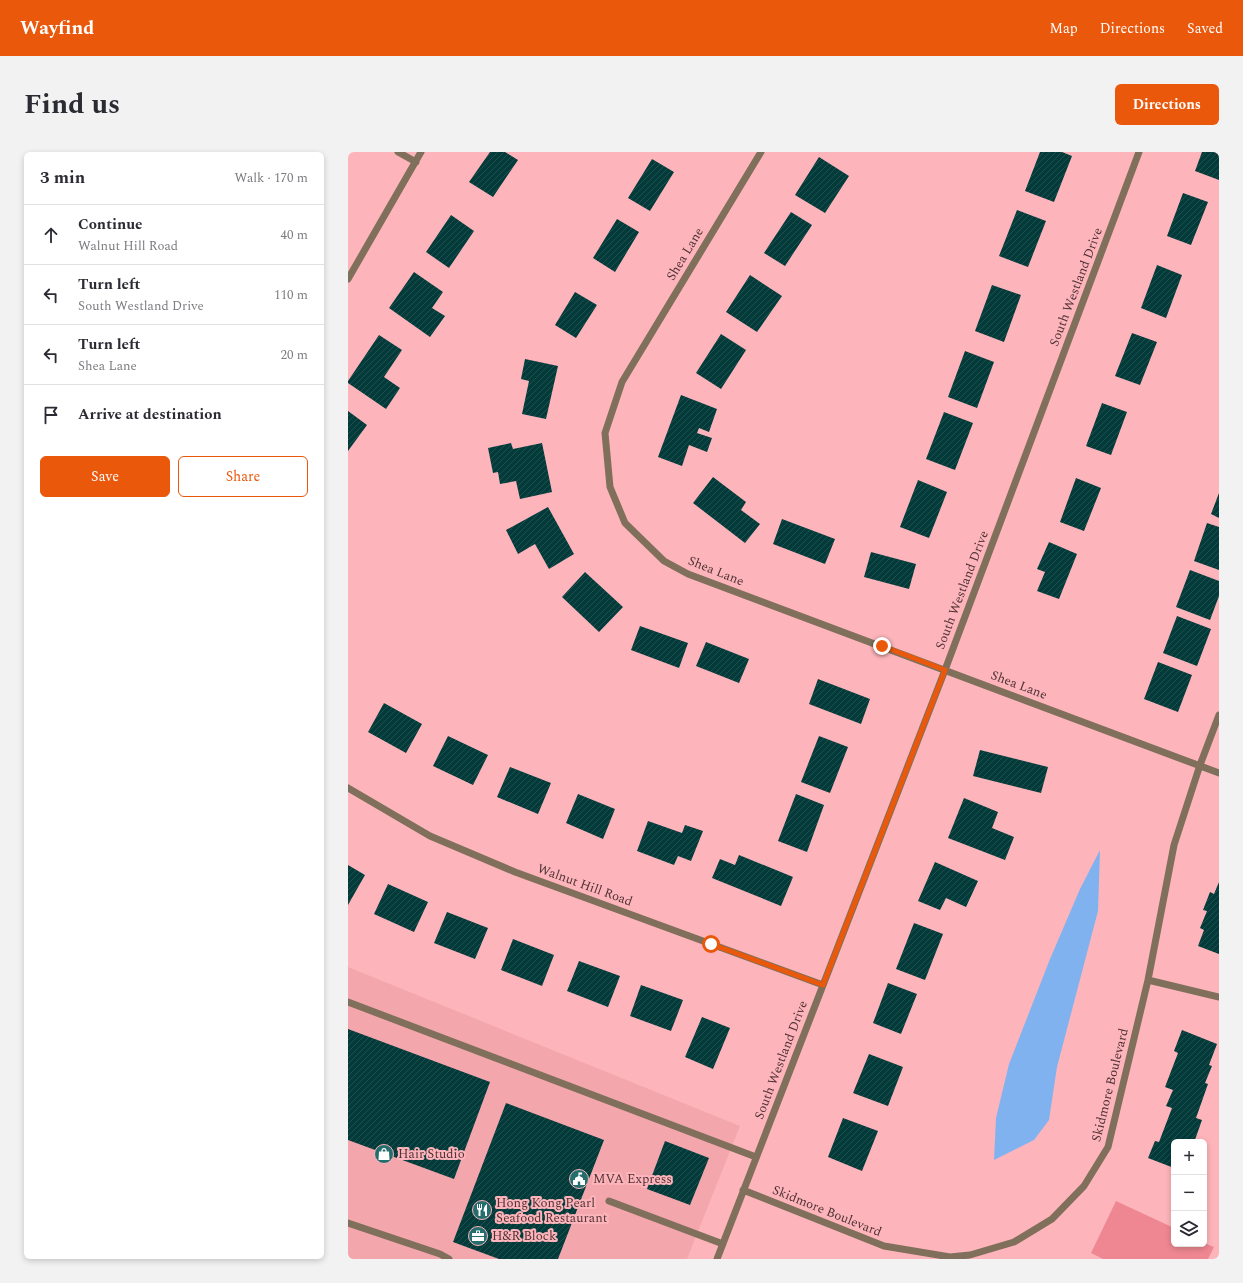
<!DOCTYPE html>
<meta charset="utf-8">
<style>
:root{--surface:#fff;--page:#f2f2f3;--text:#2b2b33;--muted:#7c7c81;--line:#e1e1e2;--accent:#ea580c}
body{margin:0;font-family:Spectral,serif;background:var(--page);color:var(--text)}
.controls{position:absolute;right:12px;bottom:12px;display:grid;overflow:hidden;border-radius:6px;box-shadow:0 2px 6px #0003}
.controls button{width:36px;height:36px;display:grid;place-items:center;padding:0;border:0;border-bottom:1px solid var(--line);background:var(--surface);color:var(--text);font:20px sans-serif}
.stop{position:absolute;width:12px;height:12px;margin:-9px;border:3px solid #ea580c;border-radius:50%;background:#fff}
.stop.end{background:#ea580c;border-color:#fff;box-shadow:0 1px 4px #0008}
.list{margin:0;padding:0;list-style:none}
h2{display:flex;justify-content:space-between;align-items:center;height:52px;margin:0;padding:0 16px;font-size:17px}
h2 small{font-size:13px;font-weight:400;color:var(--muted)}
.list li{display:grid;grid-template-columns:26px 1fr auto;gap:12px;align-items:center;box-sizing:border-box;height:60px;padding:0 16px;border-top:1px solid var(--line)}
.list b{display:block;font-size:15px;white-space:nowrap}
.list p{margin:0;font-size:13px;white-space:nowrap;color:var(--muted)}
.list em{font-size:13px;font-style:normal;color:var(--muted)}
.actions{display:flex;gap:8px;padding:12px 16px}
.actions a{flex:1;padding:9px 0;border:1px solid var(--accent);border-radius:6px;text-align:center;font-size:14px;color:var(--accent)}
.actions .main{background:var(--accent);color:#fff}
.icon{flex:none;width:22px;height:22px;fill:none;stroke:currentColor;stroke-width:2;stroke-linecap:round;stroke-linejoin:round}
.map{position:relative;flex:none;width:871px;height:1107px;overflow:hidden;border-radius:6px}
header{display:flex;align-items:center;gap:24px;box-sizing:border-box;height:56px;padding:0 20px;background:var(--accent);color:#fff}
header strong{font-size:19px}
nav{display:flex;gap:22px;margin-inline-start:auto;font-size:14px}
.intro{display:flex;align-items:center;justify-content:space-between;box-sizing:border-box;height:96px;padding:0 24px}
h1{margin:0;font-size:28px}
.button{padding:10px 18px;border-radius:6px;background:var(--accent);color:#fff;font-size:14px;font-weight:700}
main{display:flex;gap:24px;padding:0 24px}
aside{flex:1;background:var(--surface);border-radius:6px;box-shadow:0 2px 6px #0003}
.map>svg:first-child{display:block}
</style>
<header>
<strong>Wayfind</strong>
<nav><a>Map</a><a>Directions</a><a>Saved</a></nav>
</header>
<div class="intro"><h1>Find us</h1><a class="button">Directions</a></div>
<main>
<aside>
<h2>3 min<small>Walk · 170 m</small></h2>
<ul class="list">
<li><svg class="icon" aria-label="ahead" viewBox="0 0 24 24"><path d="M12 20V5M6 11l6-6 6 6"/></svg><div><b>Continue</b><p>Walnut Hill Road</p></div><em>40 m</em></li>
<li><svg class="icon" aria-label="left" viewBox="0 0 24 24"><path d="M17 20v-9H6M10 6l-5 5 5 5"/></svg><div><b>Turn left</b><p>South Westland Drive</p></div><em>110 m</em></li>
<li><svg class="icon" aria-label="left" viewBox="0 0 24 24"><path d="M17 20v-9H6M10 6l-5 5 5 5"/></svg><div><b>Turn left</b><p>Shea Lane</p></div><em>20 m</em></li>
<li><svg class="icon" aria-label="arrive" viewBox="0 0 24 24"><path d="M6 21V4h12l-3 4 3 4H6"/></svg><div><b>Arrive at destination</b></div></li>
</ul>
<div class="actions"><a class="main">Save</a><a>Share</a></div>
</aside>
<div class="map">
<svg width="871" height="1107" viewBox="0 0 871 1107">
<defs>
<pattern id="building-hatch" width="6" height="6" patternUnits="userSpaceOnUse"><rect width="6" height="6" fill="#033a3a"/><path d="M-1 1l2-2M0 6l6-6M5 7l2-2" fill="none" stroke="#214e4e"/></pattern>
</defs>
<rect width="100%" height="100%" fill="#fdb5bb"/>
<path fill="#f4a6ad" d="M0,815L392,974L339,1107H0Z"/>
<path fill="#ef8792" d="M768,1049L826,1076V1092H856V1091L866,1095L860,1107H755L743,1101Z"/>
<path fill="#80b2f0" d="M752,698L750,759L709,915L701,968L686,988L646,1008L648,966L661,912L702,807L732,737Z"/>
<path fill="url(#building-hatch)" d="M142,0H157L170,8L145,45L121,30Z
M692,0H714L724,4L706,50L677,39Z
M854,0H871V28L847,19Z
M471,5L501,24L477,61L447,43Z
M304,7L326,20L302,59L280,46Z
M835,41L860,50L843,93L819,84Z
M669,58L698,69L680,115L651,104Z
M443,60L464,73L437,114L416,101Z
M103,63L126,79L101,116L78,100Z
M269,67L291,80L267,120L245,106Z
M809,113L834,123L818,166L793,156Z
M66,120L95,140L84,156L97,164L82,185L41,156Z
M402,123L434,144L409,180L378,160Z
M644,133L673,143L656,190L627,179Z
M227,140L249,153L228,186L207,173Z
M784,181L809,190L792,233L767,224Z
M373,182L398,198L373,237L348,221Z
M31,183L54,198L36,225L52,236L38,257L0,231V229Z
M617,199L646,210L629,256L600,245Z
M177,207L210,214L198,267L174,262L181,229L173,227Z
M333,243L369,257L361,280L351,276L349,281L364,286L359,300L341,293L334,314L310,305Z
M754,251L779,260L763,303L738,294Z
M0,259L19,273L0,299Z
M596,260L625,271L607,318L578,307Z
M163,291L165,297L194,291L204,340L172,347L168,329L152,332L150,320L145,321L140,296Z
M365,325L398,350L393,358L412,372L397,391L345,351Z
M728,326L753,336L736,379L712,370Z
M570,328L599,340L581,386L552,375Z
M871,341V366L863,362Z
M200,355L226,402L201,417L187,392L170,402L158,378Z
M434,367L487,387L477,412L425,392Z
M859,371L871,375V418L846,409Z
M701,390L729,402L711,447L689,439L697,420L689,417Z
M523,400L568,412L561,437L516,425Z
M842,418L871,429V444L862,468L828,455Z
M237,420L275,455L251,480L214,445Z
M829,464L863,477L849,514L815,501Z
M292,474L340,491L331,516L283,498Z
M358,490L401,507L391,531L348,514Z
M810,510L844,523L830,560L796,547Z
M470,527L522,547L513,572L461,552Z
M36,551L74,572L58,601L20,580Z
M100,584L140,603L125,633L85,614Z
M471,584L500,595L482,641L453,630Z
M632,598L700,615L693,641L625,624Z
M162,615L203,631L190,662L149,645Z
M230,642L267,657L255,687L218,671Z
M448,642L476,653L459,700L430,689Z
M616,646L650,660L644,676L666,685L657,708L600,686Z
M300,669L334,681L337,673L355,679L343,709L330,704L326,713L289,699Z
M391,703L445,725L433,754L364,726L372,707L387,713Z
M587,710L630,729L618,755L598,746L592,758L570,749Z
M0,713L17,723L0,753Z
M871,730V802L850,794L856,778L852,776L859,759L855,758L862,740L866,742Z
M40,732L80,750L66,780L26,762Z
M99,760L140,776L127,807L86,791Z
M566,771L595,782L577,828L548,817Z
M165,787L206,803L194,834L153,818Z
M231,809L272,824L260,855L219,839Z
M540,831L569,842L553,882L525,871Z
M293,833L335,848L323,879L282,864Z
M354,865L382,876L365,917L337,905Z
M0,877L142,930L106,1027L0,988Z
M834,878L869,892L861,913L864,914L857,931L860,932L848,966L854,968L848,985L846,990H826V1016L800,1006L807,989L811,990L824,956L818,954L825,938L817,935L830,901L826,899Z
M521,902L555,915L540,954L505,941Z
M158,951L256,988L210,1107H151L105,1090Z
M495,966L530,979L514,1019L480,1005Z
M317,989L361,1006L342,1053L299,1037Z"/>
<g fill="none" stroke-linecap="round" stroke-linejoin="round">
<path stroke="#806f5a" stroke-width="7" d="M50,0L68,10
M413,0L274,230L257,281L262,335L277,371L316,409L340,422L871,621
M0,127L73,0
M0,636L82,684L167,720L475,833
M800,828L871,845
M0,850L408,1005
M395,1038L536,1094L602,1105L622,1103L666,1090L704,1067L736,1034L760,995L800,828L826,693L852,613L871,563
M261,1049L375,1092
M0,1071L92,1102L101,1107
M369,1107L597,518L791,0"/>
</g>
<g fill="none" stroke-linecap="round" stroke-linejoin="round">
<path stroke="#ea580c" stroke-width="5" d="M363,792L475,833L597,518L534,494"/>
</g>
<defs>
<g id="shop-disc" transform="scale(1)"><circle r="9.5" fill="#246f6e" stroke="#fdb5bb"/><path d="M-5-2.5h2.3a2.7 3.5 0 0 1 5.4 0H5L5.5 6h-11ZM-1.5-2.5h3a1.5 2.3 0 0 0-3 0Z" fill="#fff"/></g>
<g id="civic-disc" transform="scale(1)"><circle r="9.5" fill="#246f6e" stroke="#fdb5bb"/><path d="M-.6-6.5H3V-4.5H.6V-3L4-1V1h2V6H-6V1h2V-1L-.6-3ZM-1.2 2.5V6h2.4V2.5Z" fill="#fff"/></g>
<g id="restaurant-disc" transform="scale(1)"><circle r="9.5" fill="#246f6e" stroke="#fdb5bb"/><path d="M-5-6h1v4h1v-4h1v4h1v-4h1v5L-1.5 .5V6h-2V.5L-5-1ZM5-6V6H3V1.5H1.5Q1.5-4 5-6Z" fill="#fff"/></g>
<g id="office-disc" transform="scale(1)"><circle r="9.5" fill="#246f6e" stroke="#fdb5bb"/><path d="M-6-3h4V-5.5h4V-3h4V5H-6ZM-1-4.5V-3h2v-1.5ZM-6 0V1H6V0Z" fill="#fff"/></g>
</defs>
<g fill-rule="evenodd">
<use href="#shop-disc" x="36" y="1002"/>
<use href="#civic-disc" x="231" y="1027"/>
<use href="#restaurant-disc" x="134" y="1058"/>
<use href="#office-disc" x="130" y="1084"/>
</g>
<g text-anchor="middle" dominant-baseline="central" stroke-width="4" stroke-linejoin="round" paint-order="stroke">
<g font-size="13" fill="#503335" stroke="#fdb5bb">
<text transform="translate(337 102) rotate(-59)">Shea Lane</text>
<text transform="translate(728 135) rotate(-69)">South Westland Drive</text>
<text transform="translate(368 419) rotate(22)">Shea Lane</text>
<text transform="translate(614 438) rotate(-69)">South Westland Drive</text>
<text transform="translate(671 533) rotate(21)">Shea Lane</text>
<text transform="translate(237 733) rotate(20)">Walnut Hill Road</text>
<text transform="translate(433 908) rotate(-69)">South Westland Drive</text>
<text transform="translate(762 933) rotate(-76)">Skidmore Boulevard</text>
<text transform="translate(479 1059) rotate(22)">Skidmore Boulevard</text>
</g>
<g font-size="13" fill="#503335" stroke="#fdb5bb" text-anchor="start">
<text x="50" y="1002">Hair Studio</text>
<text x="245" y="1027">MVA Express</text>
<text x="148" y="1051">Hong Kong Pearl<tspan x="148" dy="15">Seafood Restaurant</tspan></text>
<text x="144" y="1084">H&amp;R Block</text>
</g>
</g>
</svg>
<div class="controls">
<button>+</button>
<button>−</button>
<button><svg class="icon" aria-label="layers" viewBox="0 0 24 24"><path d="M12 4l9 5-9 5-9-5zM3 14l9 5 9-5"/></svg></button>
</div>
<div class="stop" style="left:363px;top:792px"></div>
<div class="stop end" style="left:534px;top:494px"></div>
</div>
</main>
